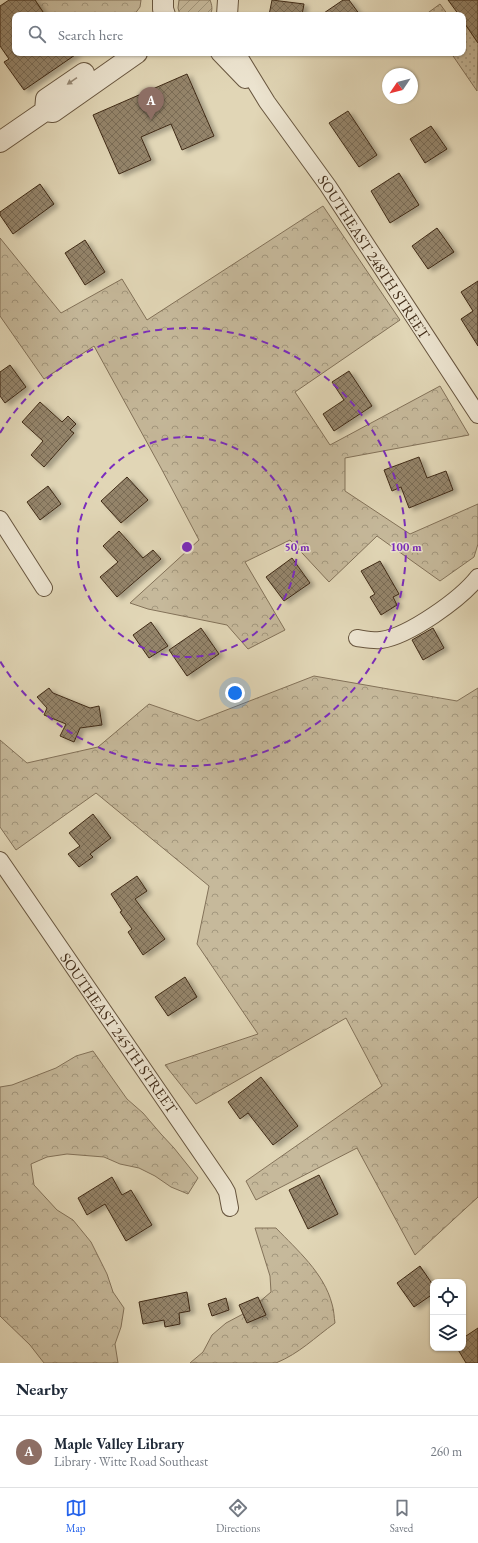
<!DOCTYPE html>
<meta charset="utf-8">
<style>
:root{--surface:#fff;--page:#f6f6f7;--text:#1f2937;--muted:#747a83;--line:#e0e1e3;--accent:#2563eb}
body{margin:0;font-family:"EB Garamond",serif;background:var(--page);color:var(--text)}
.controls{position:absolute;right:12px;bottom:12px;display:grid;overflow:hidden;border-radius:8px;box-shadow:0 1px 3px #0004}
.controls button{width:36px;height:36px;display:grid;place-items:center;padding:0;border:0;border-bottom:1px solid var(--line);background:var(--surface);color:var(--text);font:20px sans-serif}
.compass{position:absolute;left:382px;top:68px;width:36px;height:36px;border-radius:50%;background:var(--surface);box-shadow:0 1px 3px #0004;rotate:235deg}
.you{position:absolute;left:235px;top:693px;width:14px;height:14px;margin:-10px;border:3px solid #fff;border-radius:50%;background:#1a73e8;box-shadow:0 0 0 6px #1a73e833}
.badge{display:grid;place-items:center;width:26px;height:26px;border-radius:50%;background:var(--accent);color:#fff;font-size:13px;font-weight:700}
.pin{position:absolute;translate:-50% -33px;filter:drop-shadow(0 1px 2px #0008)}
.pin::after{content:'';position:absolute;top:21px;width:14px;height:12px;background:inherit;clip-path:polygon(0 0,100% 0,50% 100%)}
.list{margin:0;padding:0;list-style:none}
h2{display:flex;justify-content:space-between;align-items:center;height:52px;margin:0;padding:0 16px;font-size:17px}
h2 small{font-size:13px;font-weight:400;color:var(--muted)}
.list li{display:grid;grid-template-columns:26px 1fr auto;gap:12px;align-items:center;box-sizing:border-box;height:72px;padding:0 16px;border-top:1px solid var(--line)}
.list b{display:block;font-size:15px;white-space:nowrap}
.list p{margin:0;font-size:13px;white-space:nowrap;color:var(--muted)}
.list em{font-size:13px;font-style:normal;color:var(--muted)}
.icon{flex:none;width:22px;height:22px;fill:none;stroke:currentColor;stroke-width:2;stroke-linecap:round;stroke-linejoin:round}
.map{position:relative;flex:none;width:478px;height:1363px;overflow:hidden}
.search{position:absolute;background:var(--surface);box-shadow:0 1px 3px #0004;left:12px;right:12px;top:12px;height:44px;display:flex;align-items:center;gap:10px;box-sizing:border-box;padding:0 14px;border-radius:8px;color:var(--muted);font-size:15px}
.sheet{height:124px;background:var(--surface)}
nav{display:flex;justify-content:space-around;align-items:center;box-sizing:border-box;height:56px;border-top:1px solid var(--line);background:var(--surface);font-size:11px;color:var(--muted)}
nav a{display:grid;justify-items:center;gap:2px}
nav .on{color:var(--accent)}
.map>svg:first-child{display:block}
</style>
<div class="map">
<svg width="478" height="1363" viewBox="0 0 478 1363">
<defs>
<pattern id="grass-dots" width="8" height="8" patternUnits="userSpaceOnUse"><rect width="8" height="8" fill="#c6b99b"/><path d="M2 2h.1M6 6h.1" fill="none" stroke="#a2977d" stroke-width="1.8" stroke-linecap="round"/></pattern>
<pattern id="forest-crowns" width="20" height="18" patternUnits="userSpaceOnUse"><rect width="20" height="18" fill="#c6b99b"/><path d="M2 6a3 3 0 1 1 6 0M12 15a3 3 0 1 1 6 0" fill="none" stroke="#a2977d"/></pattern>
<pattern id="garden-furrows" width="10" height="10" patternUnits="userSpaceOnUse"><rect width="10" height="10" fill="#c6b99b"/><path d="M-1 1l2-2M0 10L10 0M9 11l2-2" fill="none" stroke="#a2977d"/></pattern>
<pattern id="building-cross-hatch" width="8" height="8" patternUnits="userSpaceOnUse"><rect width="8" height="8" fill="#94846a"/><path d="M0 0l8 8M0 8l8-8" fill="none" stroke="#7a6c56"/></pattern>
<filter id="shadow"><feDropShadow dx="4.5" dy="2.5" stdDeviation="2" flood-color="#0004"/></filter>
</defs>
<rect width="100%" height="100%" fill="#e1d6b6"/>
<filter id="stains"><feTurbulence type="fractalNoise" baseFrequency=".005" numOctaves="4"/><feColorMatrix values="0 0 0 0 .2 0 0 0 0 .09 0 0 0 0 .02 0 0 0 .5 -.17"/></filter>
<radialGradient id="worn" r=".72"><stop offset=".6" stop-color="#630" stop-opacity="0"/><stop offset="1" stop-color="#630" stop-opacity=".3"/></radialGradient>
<path fill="url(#grass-dots)" stroke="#837259" d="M440,4L448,15H425Z
M463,21L478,43L477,91L451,53H463Z"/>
<path fill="url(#forest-crowns)" stroke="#837259" d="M35,0H141L140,7L134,15H45Z
M323,206L400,320L295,392L330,445L440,386L469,435L345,458V491L410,534L478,504V544L474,557L440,581L377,536L329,582L290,540L245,562L285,630L248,649L227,625L148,609L130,603L199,540L161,468L94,346L44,379L0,316V238L61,313L122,279L147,320Z
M314,676L457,701L478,688V1197L415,1255L357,1148L256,1200L246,1181L382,1086L346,1018L196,1104L165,1065L258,1034L197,944L209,886L96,793L16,850L0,827V740L27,763L98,747L149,704L198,721Z
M93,1051L127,1099L143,1113L161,1134L174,1148L198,1178L188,1194L171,1187L155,1176L139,1168L120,1164L104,1157L67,1154L47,1157L31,1164L34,1185L57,1210L73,1220L91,1242L107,1274L113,1292L124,1308L121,1327L115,1344L118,1363H44L30,1345L0,1316V1087L12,1085L56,1068L76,1056Z
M255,1228H276C297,1250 324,1273 332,1304C334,1310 334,1317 335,1323C314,1338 300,1353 276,1363H190L203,1352L212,1335L226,1323L243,1314L258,1303L271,1292L270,1276Z"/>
<path fill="url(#garden-furrows)" stroke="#837259" d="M179,0H210C212,5 213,10 210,15H180L178,8Z"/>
<path fill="url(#building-cross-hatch)" stroke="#402b17" filter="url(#shadow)" d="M9,0H35L45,15H15V53H78L24,90L4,62L9,59L0,46V6Z
M272,0L304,4L302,15H269Z
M343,0H349L360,15H321Z
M448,0H478V43L463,21V15H459Z
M187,74L214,136L182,150L171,124L141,137L151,160L119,174L93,115Z
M348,111L377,155L359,167L329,123Z
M431,126L447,149L425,163L410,139Z
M399,173L419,205L390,223L371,191Z
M40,184L54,204L13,234L0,215V212Z
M437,228L454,252L428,269L412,246Z
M85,240L105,272L85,285L65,253Z
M478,281V346L461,319L473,311L461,292Z
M10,365L26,387L5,403L0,396V372Z
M349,371L372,406L334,431L323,414L344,400L332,382Z
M40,402L62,422L68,416L76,424L70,430L74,433L44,467L31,455L43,441L22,422Z
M419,457L427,478L446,471L453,490L409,508L401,487L392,491L384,470Z
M127,477L148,500L121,523L101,501Z
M48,486L61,504L40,520L27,502Z
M119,531L143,558L153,550L161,559L117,597L100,577L118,562L103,546Z
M292,558L310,583L284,601L266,577Z
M380,561L399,594L393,597L397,605L381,615L370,597L375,594L361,571Z
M151,622L168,646L149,658L133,635Z
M201,628L219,654L187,676L169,650Z
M433,628L444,648L423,660L412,640Z
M49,688L53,693L90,708L99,706L102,725L80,728L74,742L60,736L66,724L44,715L47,708L37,697Z
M93,814L111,838L90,854L93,857L79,867L68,854L80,846L69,833Z
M137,876L147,891L135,899L165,939L143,955L128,932L132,929L120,912L122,911L111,894Z
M185,977L197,997L168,1016L155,997Z
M261,1077L298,1126L273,1145L248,1113L240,1119L228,1102Z
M319,1175L338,1214L308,1229L289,1190Z
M112,1177L122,1195L131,1190L152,1225L126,1241L105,1204L87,1215L78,1198Z
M420,1266L433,1285V1294L414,1307L397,1283Z
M187,1292L190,1311L179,1313L180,1324L165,1327L164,1320L143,1324L139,1302Z
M258,1297L266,1315L247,1323L239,1305Z
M226,1298L229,1310L212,1316L208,1304Z
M478,1328V1363H466L457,1348H463V1338Z"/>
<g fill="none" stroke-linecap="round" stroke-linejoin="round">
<g stroke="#68563f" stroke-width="18">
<path id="minor" d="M219,53L245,80
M237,53L267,102L328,186L478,415
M0,519L44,588
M357,638C364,639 374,641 381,640C409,636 461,599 478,577
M0,860L223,1185L227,1192L230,1208"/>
</g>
<g stroke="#68563f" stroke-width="22">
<path id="tertiary" d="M163,0V9L165,15
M227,15L228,0
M45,111L46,99L84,73
M0,142L45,111L53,112L137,53"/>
</g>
<use href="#minor" stroke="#ece4d0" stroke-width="16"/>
<use href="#tertiary" stroke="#ece4d0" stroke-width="20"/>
</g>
<defs><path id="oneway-solid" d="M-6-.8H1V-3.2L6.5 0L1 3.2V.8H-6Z"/></defs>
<use fill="#968874" href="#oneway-solid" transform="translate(72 81) rotate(146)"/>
<g fill="none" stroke="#7b2cbf" stroke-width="2" stroke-dasharray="7 5">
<circle cx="187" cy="547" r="110"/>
<path d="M0 433A219 219 0 1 1 0 661"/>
</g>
<g text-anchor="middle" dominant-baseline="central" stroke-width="3" stroke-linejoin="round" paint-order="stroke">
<g font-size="15" fill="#402b17" stroke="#ece4d0">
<text transform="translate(374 257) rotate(57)">SOUTHEAST 248TH STREET</text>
<text transform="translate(119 1033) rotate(55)">SOUTHEAST 245TH STREET</text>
</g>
</g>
<circle cx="187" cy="547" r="6" fill="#7b2cbf" stroke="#ece4d0" stroke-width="2"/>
<g font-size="12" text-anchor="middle" font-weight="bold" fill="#7b2cbf" stroke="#ece4d0" stroke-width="3" stroke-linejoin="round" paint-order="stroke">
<text x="297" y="551">50 m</text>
<text x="406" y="551">100 m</text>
</g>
<rect width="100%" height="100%" filter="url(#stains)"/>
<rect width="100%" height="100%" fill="url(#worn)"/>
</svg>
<div class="controls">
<button><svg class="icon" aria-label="locate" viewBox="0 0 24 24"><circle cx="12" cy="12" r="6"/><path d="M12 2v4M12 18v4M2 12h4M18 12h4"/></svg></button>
<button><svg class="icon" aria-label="layers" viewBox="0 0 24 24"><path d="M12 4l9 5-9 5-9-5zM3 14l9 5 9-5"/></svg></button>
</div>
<svg class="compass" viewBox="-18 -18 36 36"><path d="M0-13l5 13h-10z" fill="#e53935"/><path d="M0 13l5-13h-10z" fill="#747a83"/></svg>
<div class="you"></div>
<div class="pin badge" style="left:151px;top:120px;background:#8d6e63">A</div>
<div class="search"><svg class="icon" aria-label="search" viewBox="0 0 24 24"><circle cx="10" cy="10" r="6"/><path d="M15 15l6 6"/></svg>Search here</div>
</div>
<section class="sheet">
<h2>Nearby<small></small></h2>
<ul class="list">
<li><span class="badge" style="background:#8d6e63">A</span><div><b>Maple Valley Library</b><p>Library · Witte Road Southeast</p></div><em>260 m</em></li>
</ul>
</section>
<nav>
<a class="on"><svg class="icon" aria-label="map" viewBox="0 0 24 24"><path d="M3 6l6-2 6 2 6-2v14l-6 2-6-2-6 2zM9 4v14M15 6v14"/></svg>Map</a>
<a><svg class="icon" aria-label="directions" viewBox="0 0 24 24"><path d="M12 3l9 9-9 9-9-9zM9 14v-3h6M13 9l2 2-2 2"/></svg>Directions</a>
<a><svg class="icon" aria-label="saved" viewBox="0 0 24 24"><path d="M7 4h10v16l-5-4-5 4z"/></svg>Saved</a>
</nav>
